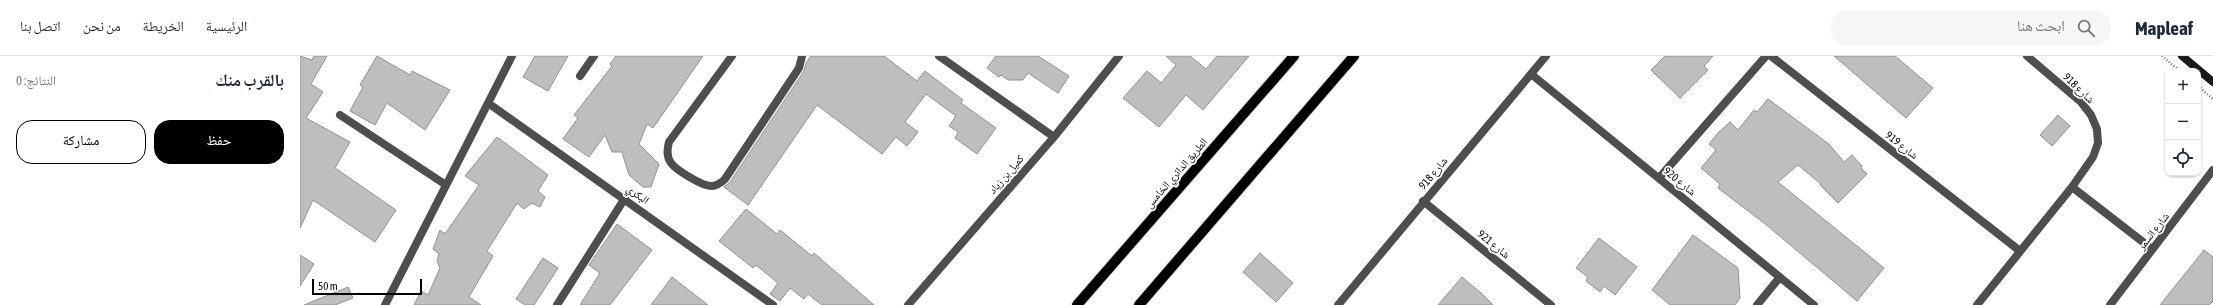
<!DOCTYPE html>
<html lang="ar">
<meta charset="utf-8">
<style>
:root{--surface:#fff;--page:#f6f6f7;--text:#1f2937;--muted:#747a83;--line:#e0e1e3;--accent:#000}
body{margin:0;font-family:"Asap Condensed","Noto Naskh Arabic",sans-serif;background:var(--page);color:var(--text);direction:rtl}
.controls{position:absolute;right:12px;top:12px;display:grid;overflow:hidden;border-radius:8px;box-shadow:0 1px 3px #0004}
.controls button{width:36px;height:36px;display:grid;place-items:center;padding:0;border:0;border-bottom:1px solid var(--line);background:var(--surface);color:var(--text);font:20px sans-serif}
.scale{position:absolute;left:12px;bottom:10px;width:110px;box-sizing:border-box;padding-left:4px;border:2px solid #000;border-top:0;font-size:11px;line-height:14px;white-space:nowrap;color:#000;-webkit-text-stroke:3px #fff;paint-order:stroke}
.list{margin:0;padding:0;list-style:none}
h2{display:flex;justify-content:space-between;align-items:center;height:52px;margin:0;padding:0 16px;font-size:17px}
h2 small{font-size:13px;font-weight:400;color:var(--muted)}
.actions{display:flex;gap:8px;padding:12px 16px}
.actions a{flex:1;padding:9px 0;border:1px solid var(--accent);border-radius:16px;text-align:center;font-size:14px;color:var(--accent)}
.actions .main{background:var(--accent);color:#fff}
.icon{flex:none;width:22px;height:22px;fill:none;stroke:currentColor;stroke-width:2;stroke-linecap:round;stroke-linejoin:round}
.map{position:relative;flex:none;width:1913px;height:249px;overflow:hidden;direction:ltr}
header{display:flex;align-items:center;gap:24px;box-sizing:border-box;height:56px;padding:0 20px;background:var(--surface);border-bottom:1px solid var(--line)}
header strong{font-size:19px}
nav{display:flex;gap:22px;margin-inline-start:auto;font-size:14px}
.search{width:280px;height:36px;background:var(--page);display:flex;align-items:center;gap:10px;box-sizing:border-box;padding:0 14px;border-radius:16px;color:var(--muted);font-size:15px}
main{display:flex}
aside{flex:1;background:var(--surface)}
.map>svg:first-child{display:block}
</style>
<header>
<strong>Mapleaf</strong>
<div class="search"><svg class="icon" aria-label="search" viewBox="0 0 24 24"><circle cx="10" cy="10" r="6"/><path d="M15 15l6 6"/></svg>ابحث هنا</div>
<nav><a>الرئيسية</a><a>الخريطة</a><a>من نحن</a><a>اتصل بنا</a></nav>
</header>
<main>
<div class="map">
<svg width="1913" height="249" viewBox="0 0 1913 249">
<rect width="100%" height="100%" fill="#fff"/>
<path fill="#bebebe" stroke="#929292" d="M0,0L12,4L14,0H27L11,28L23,36L6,62L50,86L35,112L96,154L75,186L13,144L0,172Z
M77,0L110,19L112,15L150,34L125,74L87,47L75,69L50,55L63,31L60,29Z
M235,0H268L248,35L223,21Z
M316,0H403L353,72L347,68L339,88L359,108L351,131H343L329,119L322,96H312L305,79L289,101L263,83L278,62L274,59L312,10L310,8Z
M511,0H584L617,25L625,15L663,44L661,47L696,72L677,98L655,82L658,76L649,70L656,60L626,38L605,66L618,76L607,90L596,81L582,98L517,49L448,149L424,131L430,126L504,15L506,7Z
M696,0H738L769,20L758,37L728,17L723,24H708L701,19L699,21L687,12Z
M866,0H890L906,13L917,0H949L903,54L886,39L859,71L823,42L847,15L861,27L876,9Z
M1365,0H1413L1404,10L1408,14L1380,42L1351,14Z
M1534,0H1595L1633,32L1606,62Z
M1468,43L1529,88L1544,106L1552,99L1562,110L1561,112L1567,118L1538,147L1520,129L1521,128L1498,109L1478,126L1584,212L1557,245L1464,167L1418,132L1420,128L1401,112L1416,94L1409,88L1418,77L1430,66L1438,74L1454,54L1457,56Z
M1758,59L1770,70L1752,90L1740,79Z
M197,81L248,119L238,135L245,141L240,151L232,147L224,153L217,147L187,195L193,200L169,241L181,249H114L121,235L128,239L140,212L137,205L139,198L133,193L140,174L145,178L179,129L165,120Z
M446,153L477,178L480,174L512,200L514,197L574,249H522L508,238L504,243L490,232L480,245L470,238L478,227L456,209L453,212L419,185Z
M317,168L352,194L310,249H280L300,217L289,209Z
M1393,179L1438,212L1440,242L1435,249H1370L1352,234Z
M1299,182L1337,211L1315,239L1304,230L1300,236L1286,225L1288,221L1276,212Z
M1904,194L1913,201V245L1909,249H1860Z
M960,197L993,227L976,246L943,216Z
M0,199L14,208L0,230Z
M243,202L258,212L234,249H225L216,243Z
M372,221L408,249H351Z
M1162,221L1181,237L1193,249H1138Z
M48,231L53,242L35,249H4Z"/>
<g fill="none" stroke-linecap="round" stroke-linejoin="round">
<g stroke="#dbdbdb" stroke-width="12">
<path id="primary" d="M777,249L994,0
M839,249L1054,0"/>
</g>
<path stroke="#707070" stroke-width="2.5" stroke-dasharray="1 2" stroke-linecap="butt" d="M1862,0L1880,15
M1898,30L1913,43"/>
<path stroke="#4e4e4e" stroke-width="8" d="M432,0L369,86C367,93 366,100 371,107C376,114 402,130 411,130C417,130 421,127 425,123L499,12L502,0
M639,0L754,81
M1471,0L1720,195
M1231,18L1514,249
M280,20L294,0
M188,47L473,249
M40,59L146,129
M1359,122L1466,0
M1772,131L1852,193
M1123,145L1251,249
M85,249L212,0
M257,249L325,142
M608,249L754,81L819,0
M1038,249L1246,0
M1457,249L1480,221
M1677,249L1772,131L1793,101L1798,87L1797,73L1791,59L1781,46L1727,0
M1810,249L1913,114"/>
<path stroke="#1b1b1b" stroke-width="8" d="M1882,0L1913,26"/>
<use href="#primary" stroke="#000" stroke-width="10"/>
</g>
<g text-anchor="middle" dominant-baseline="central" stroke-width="3.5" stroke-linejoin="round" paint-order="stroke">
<g font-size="11" fill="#000" stroke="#fff">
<text transform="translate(1779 32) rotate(44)">شارع 918</text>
<text transform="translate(1602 89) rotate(38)">شارع 919</text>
<text transform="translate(876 117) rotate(-49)">الطريق الدائري الخامس</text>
<text transform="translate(1133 117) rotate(-50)">شارع 918</text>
<text transform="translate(706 118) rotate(-49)">كميل بن زياد</text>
<text transform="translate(1380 125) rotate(39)">شارع 920</text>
<text transform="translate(338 138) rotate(36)">البكري</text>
<text transform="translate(1853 175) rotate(-52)">شارع السمر</text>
<text transform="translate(1194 188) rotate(39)">شارع 921</text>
</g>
</g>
</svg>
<div class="controls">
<button>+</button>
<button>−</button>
<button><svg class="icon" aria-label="locate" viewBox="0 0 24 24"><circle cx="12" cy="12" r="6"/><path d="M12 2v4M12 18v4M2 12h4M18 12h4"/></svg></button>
</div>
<div class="scale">50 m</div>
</div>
<aside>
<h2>بالقرب منك<small>النتائج: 0</small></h2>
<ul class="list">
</ul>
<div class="actions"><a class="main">حفظ</a><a>مشاركة</a></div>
</aside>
</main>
